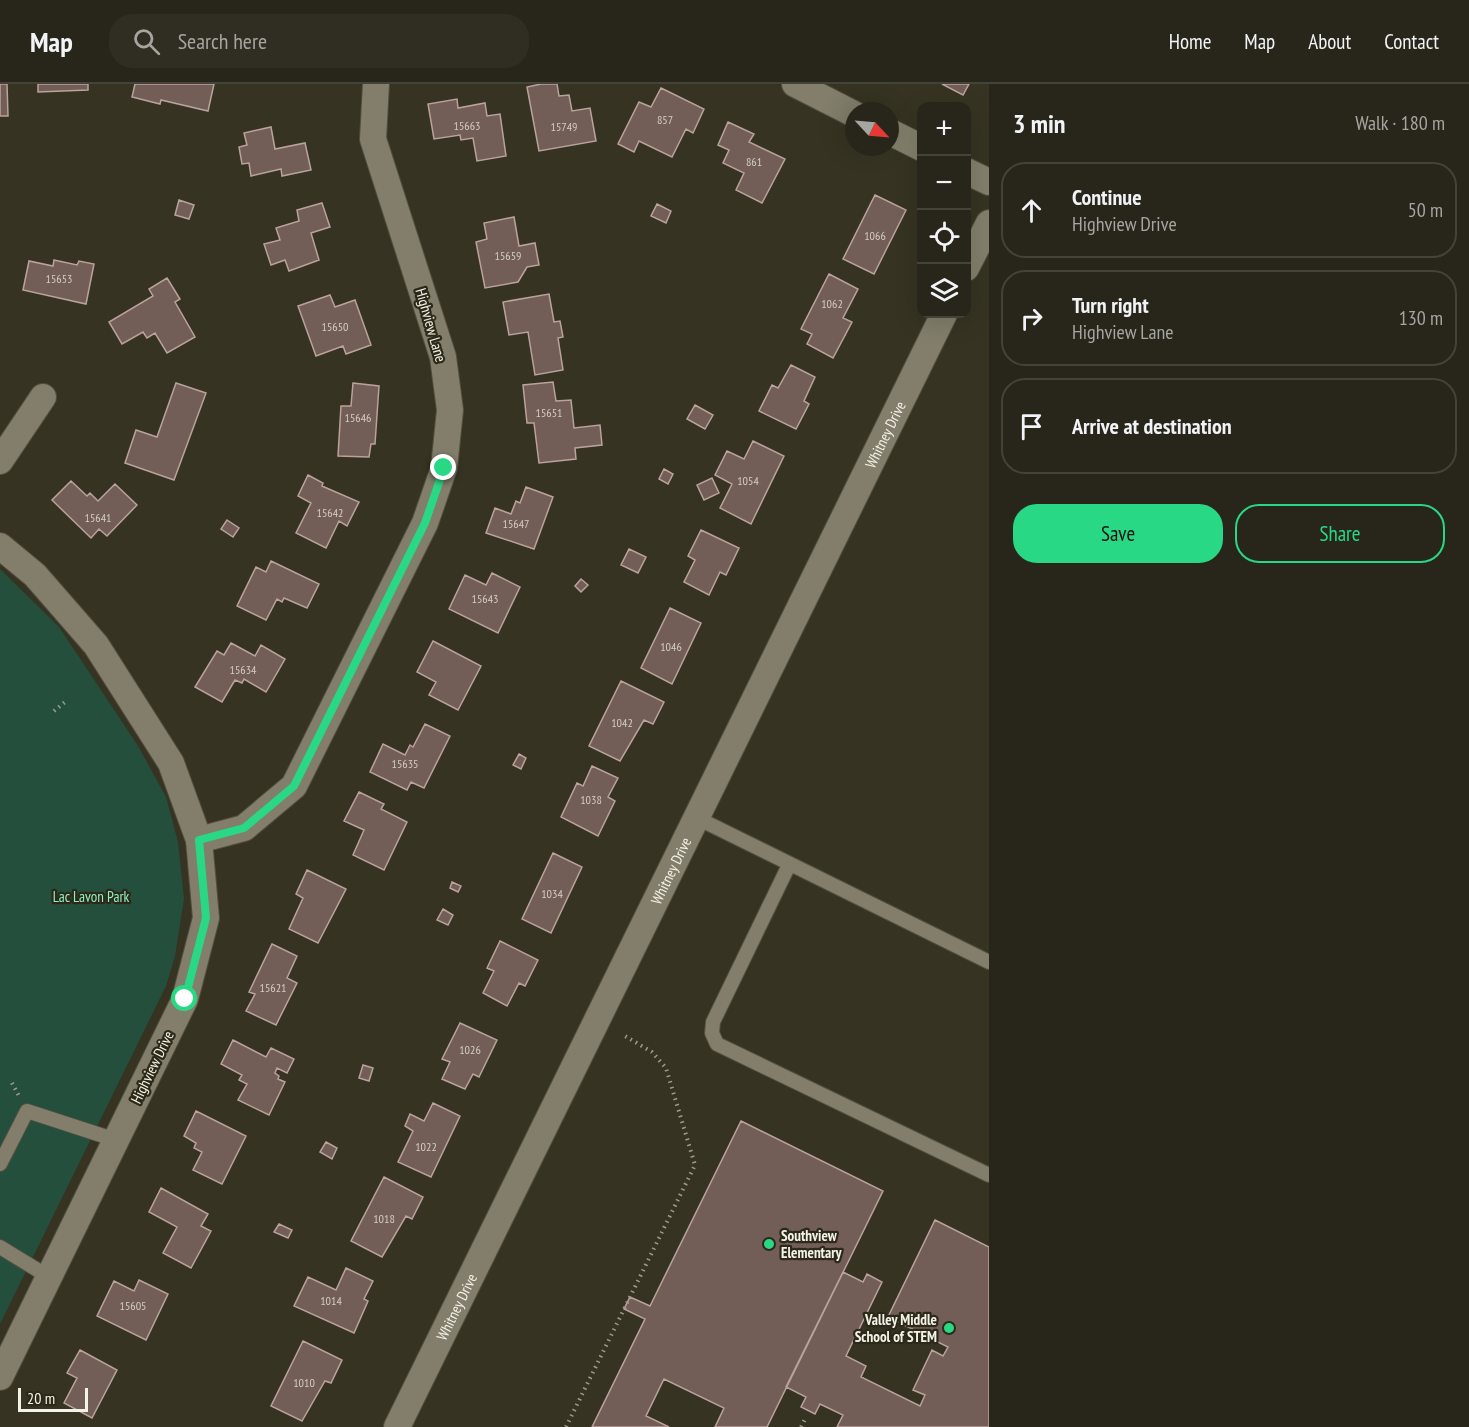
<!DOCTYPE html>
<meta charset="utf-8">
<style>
:root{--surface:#28261a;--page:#302e23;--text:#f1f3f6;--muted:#a5a5a2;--line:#444339;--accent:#29d885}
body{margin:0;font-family:"PT Sans Narrow",sans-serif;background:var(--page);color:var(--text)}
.controls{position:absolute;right:18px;top:18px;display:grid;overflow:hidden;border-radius:12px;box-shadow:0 6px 24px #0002}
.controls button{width:54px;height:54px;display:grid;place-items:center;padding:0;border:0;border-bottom:2px solid var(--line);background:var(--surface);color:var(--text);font:30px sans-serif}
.compass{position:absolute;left:845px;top:18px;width:54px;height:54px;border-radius:50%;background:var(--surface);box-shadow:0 6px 24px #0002;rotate:116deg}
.scale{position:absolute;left:18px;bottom:15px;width:70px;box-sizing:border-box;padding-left:6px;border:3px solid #f3f2e7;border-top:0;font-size:16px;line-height:21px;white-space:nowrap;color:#f3f2e7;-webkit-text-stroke:4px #2c2918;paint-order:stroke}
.stop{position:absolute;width:18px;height:18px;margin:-14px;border:4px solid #29d885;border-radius:50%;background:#fff}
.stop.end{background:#29d885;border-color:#fff;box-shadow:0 2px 6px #0008}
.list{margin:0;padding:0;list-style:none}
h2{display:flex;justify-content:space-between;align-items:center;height:78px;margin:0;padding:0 24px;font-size:26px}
h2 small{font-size:20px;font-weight:400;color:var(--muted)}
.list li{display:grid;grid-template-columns:39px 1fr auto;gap:18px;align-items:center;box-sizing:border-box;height:96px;margin:0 12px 12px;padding:0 12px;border:2px solid var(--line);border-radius:24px}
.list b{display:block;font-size:22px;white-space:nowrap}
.list p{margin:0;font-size:20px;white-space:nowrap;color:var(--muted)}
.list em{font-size:20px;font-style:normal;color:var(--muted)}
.actions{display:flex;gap:12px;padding:18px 24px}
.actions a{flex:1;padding:14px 0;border:2px solid var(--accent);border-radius:24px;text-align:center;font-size:21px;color:var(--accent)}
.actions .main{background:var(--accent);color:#111}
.icon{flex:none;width:33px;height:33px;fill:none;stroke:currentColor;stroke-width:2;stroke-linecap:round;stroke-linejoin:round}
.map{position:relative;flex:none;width:989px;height:1343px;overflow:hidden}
header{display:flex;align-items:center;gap:36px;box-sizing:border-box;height:84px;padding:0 30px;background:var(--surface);border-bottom:2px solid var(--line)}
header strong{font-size:28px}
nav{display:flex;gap:33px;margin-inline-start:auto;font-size:21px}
.search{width:420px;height:54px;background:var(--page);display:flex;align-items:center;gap:15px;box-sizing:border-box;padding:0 21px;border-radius:24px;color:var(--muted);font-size:22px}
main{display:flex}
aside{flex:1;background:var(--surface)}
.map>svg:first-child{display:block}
</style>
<header>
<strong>Map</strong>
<div class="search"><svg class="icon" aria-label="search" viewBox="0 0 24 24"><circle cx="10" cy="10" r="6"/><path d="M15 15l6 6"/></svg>Search here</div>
<nav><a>Home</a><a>Map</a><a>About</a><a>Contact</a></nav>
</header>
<main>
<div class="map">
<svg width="989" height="1343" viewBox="0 0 989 1343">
<rect width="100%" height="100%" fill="#363322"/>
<path fill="#244f3d" d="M0,485L59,543L138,662L166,713L178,758L184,815L175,872L166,902L0,1240Z"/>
<path fill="#725d57" stroke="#baa39c" stroke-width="1.5" d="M0,0H7L8,32H0Z
M38,0H88V6L38,8Z
M135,0H214L208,27L161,16L160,20L132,13Z
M541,0H557L559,12L569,11L572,27L590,24L596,57L539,67L527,3Z
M942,0H969L963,11Z
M661,4L704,25L693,49L686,45L672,73L639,57L634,68L618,60L639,18L651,23Z
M457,15L458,24L485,19L487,32L500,30L506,72L477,77L473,54L461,56L460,51L434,55L428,20Z
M728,38L754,50L749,58L785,75L762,119L736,106L744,89L723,79L729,66L718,61Z
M271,43L275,65L305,59L311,86L282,92L281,85L251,92L249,79L242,80L239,63L247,61L244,49Z
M875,111L906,126L874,190L843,175Z
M179,116L194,121L189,135L175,131Z
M322,119L330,143L311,149L319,176L289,187L285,176L271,181L264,160L280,156L276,144L299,137L297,126Z
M657,120L671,127L666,139L651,132Z
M514,133L519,162L535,159L539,181L527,183L518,198L485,204L476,158L487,155L484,139Z
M54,176L77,181L79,177L94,180L86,220L23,206L29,177L53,182Z
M829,190L858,205L843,234L852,238L833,274L807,260L812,250L801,245Z
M167,194L180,215L175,218L195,253L167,269L155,249L147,254L143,248L122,260L109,238L153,212L149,205Z
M549,210L554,238L560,237L563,253L558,254L563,286L535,291L528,248L509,251L503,218Z
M330,211L335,223L355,216L371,261L346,270L343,262L316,272L298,222Z
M791,281L815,293L804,317L809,320L796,345L759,327L772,301L778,304Z
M553,298L556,317L571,316L574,344L600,341L602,361L575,364L576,375L539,379L534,339H527L523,301Z
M176,299L206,309L174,396L125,379L136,346L157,353Z
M353,299L379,302L375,360H371L369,373L338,372L341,322H351Z
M695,321L713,331L705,345L687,335Z
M753,357L784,372L751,440L720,424L732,400L715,391L727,367L744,375Z
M664,385L673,390L668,400L659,395Z
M308,391L323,399L322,402L359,418L347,442L339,437L326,464L296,449L311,419L298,412Z
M712,394L719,409L704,416L697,401Z
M71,397L87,412L90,409L98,417L115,400L137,421L107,452L99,445L91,454L52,416Z
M526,403L553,413L534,465L486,449L495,424L511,430L516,417L520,419Z
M227,436L239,444L233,453L221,445Z
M701,446L739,464L726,491L720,488L709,511L684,498L695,476L688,472Z
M629,465L646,473L638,489L621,481Z
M271,477L319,500L307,524L284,514L282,518L277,515L266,536L237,522L256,483L266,488Z
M492,489L520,503L498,549L449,525L465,491L486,501Z
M581,495L588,501L581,508L575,502Z
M670,524L701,539L672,600L641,584Z
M433,557L481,582L458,626L429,611L436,598L417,588Z
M231,559L255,572L261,561L285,575L266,608L244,595L242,599L235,596L222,618L195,603L217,567L224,571Z
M621,597L664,618L653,640L644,636L620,677L589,662Z
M425,640L450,652L424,704L411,698L407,706L370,688L383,660L405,671L410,661L413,663Z
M519,670L526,674L521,685L513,681Z
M592,682L618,694L608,713L615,717L598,752L561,733L577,699L583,702Z
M359,708L384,720L381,725L407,738L384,786L353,771L364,746L344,737Z
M553,769L582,783L551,849L522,835Z
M307,786L346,805L318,859L289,845L303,814L296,810Z
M452,798L461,802L458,808L450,804Z
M443,825L453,831L448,841L437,836Z
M500,857L538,876L525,902L519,899L507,922L483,909L494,887L487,884Z
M272,860L297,872L287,894L297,899L276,941L246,927L255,910L249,908Z
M460,939L497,956L479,993L473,990L465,1005L442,995L450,978L442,975Z
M233,956L266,973L271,964L294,975L287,989L277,984L275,989L279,992L278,995L285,998L269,1031L238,1016L247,1000L239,996L242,991L221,980Z
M363,981L373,984L369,997L359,994Z
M433,1019L460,1032L431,1093L398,1078L413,1047L405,1042L410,1030L424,1037Z
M196,1027L246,1052L222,1100L193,1086L202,1068L194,1064L196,1059L184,1052Z
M741,1037L883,1107L767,1343H715L724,1324L664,1295L646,1332L669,1343H592L645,1235L624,1225L630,1213L650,1222Z
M326,1058L337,1064L332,1075L320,1068Z
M384,1093L423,1113L412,1135L406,1132L382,1173L351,1157Z
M161,1104L208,1130L201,1142L211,1147L191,1184L163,1169L177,1143L149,1128Z
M935,1136L989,1163V1343H837L843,1331L820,1320L815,1330L801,1323L806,1313L786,1303L843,1188L863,1198L867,1190L882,1198L846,1272L866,1282L861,1293L920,1322L925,1311L913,1306L932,1266L943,1272L948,1263L888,1233Z
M279,1140L292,1146L288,1154L274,1148Z
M346,1184L373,1197L364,1215L368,1217L354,1249L294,1222L308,1193L336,1206Z
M139,1196L168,1210L146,1256L97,1232L114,1197L134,1207Z
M303,1257L342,1276L331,1299L325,1297L302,1337L271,1322Z
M80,1266L117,1286L92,1334L64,1319L77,1294L67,1289Z"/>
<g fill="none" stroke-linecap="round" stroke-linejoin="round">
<g stroke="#514f3f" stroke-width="16">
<path id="lane" d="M695,733L989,878
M789,781L713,938L712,949L717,960L989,1091
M0,1080L27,1027L116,1056
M0,1163L49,1193"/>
</g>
<g stroke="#514f3f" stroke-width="28">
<g id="street">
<path d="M795,0L854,30"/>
<path d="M890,48L922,64"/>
<path d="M966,87L989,98"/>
<path d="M966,184L989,139"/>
<path d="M0,377L43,313"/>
<path d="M0,462L35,491L96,561L171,679L199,756L206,834L185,915L0,1293"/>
<path d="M199,756L244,744L294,702L425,439L444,384L450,326L443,273L373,55L376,0"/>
<path id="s1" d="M397,1343L944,230"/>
</g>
</g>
<path stroke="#9d9b8d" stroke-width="4" stroke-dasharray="1.5 4.5" stroke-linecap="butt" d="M54,627L65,618
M12,999L19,1012
M566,1343L695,1081L666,984L652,968L625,952
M801,1343L806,1333"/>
<use href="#lane" stroke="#827e6b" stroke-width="14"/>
<use href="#street" stroke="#827e6b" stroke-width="26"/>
</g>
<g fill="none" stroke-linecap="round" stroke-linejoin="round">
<path stroke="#29d885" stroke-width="8" d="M185,915L206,834L199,756L244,744L294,702L425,439L444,384"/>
</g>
<g fill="#29d885" stroke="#2c2918" stroke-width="2">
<circle cx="769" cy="1160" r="6"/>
<circle cx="949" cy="1244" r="6"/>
</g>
<g text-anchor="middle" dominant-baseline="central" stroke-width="4.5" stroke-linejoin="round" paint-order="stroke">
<g font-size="12" fill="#d3cdc3">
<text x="665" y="35">857</text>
<text x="467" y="41">15663</text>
<text x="564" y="42">15749</text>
<text x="754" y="77">861</text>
<text x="875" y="151">1066</text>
<text x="508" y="171">15659</text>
<text x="59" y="194">15653</text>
<text x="832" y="219">1062</text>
<text x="335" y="242">15650</text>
<text x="549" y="328">15651</text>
<text x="358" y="333">15646</text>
<text x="748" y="396">1054</text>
<text x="330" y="428">15642</text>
<text x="98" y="433">15641</text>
<text x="516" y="439">15647</text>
<text x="485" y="514">15643</text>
<text x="671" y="562">1046</text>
<text x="243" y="585">15634</text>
<text x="622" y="638">1042</text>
<text x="405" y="679">15635</text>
<text x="591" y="715">1038</text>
<text x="552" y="809">1034</text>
<text x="273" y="903">15621</text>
<text x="470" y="965">1026</text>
<text x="426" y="1062">1022</text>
<text x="384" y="1134">1018</text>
<text x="331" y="1216">1014</text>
<text x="133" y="1221">15605</text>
<text x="304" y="1298">1010</text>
</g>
<g font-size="15" fill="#f3f2e7" stroke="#2c2918">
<text transform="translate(431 241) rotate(74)">Highview Lane</text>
<text stroke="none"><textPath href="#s1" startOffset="1106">Whitney Drive</textPath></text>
<text stroke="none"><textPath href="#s1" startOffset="620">Whitney Drive</textPath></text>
<text transform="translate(152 983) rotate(-64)">Highview Drive</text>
<text stroke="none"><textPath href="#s1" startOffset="134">Whitney Drive</textPath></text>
</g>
<g font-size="15" fill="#8defc4" stroke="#2c2918">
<text x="91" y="812">Lac Lavon Park</text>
</g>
<g font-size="15" font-weight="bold" fill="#f3f2e7" stroke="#2c2918" text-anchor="start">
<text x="781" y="1151">Southview<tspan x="781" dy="17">Elementary</tspan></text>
<text x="937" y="1235" text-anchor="end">Valley Middle<tspan x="937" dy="17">School of STEM</tspan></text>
</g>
</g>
</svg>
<div class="controls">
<button>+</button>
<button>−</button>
<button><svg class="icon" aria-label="locate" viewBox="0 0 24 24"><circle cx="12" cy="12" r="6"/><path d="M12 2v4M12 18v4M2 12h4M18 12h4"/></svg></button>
<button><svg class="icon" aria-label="layers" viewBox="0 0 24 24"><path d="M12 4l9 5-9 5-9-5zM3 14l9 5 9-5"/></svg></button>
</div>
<svg class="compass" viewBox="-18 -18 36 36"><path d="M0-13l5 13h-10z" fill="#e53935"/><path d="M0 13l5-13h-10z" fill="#a5a5a2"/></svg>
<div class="scale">20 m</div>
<div class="stop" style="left:185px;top:915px"></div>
<div class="stop end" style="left:444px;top:384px"></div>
</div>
<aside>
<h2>3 min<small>Walk · 180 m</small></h2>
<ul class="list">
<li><svg class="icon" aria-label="ahead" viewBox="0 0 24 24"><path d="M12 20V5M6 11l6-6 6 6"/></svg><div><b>Continue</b><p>Highview Drive</p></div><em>50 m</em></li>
<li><svg class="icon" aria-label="right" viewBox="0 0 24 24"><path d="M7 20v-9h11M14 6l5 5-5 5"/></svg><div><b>Turn right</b><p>Highview Lane</p></div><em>130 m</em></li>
<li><svg class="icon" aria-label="arrive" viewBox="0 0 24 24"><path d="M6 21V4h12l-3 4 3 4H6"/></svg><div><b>Arrive at destination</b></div></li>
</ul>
<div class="actions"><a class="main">Save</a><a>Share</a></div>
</aside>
</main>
